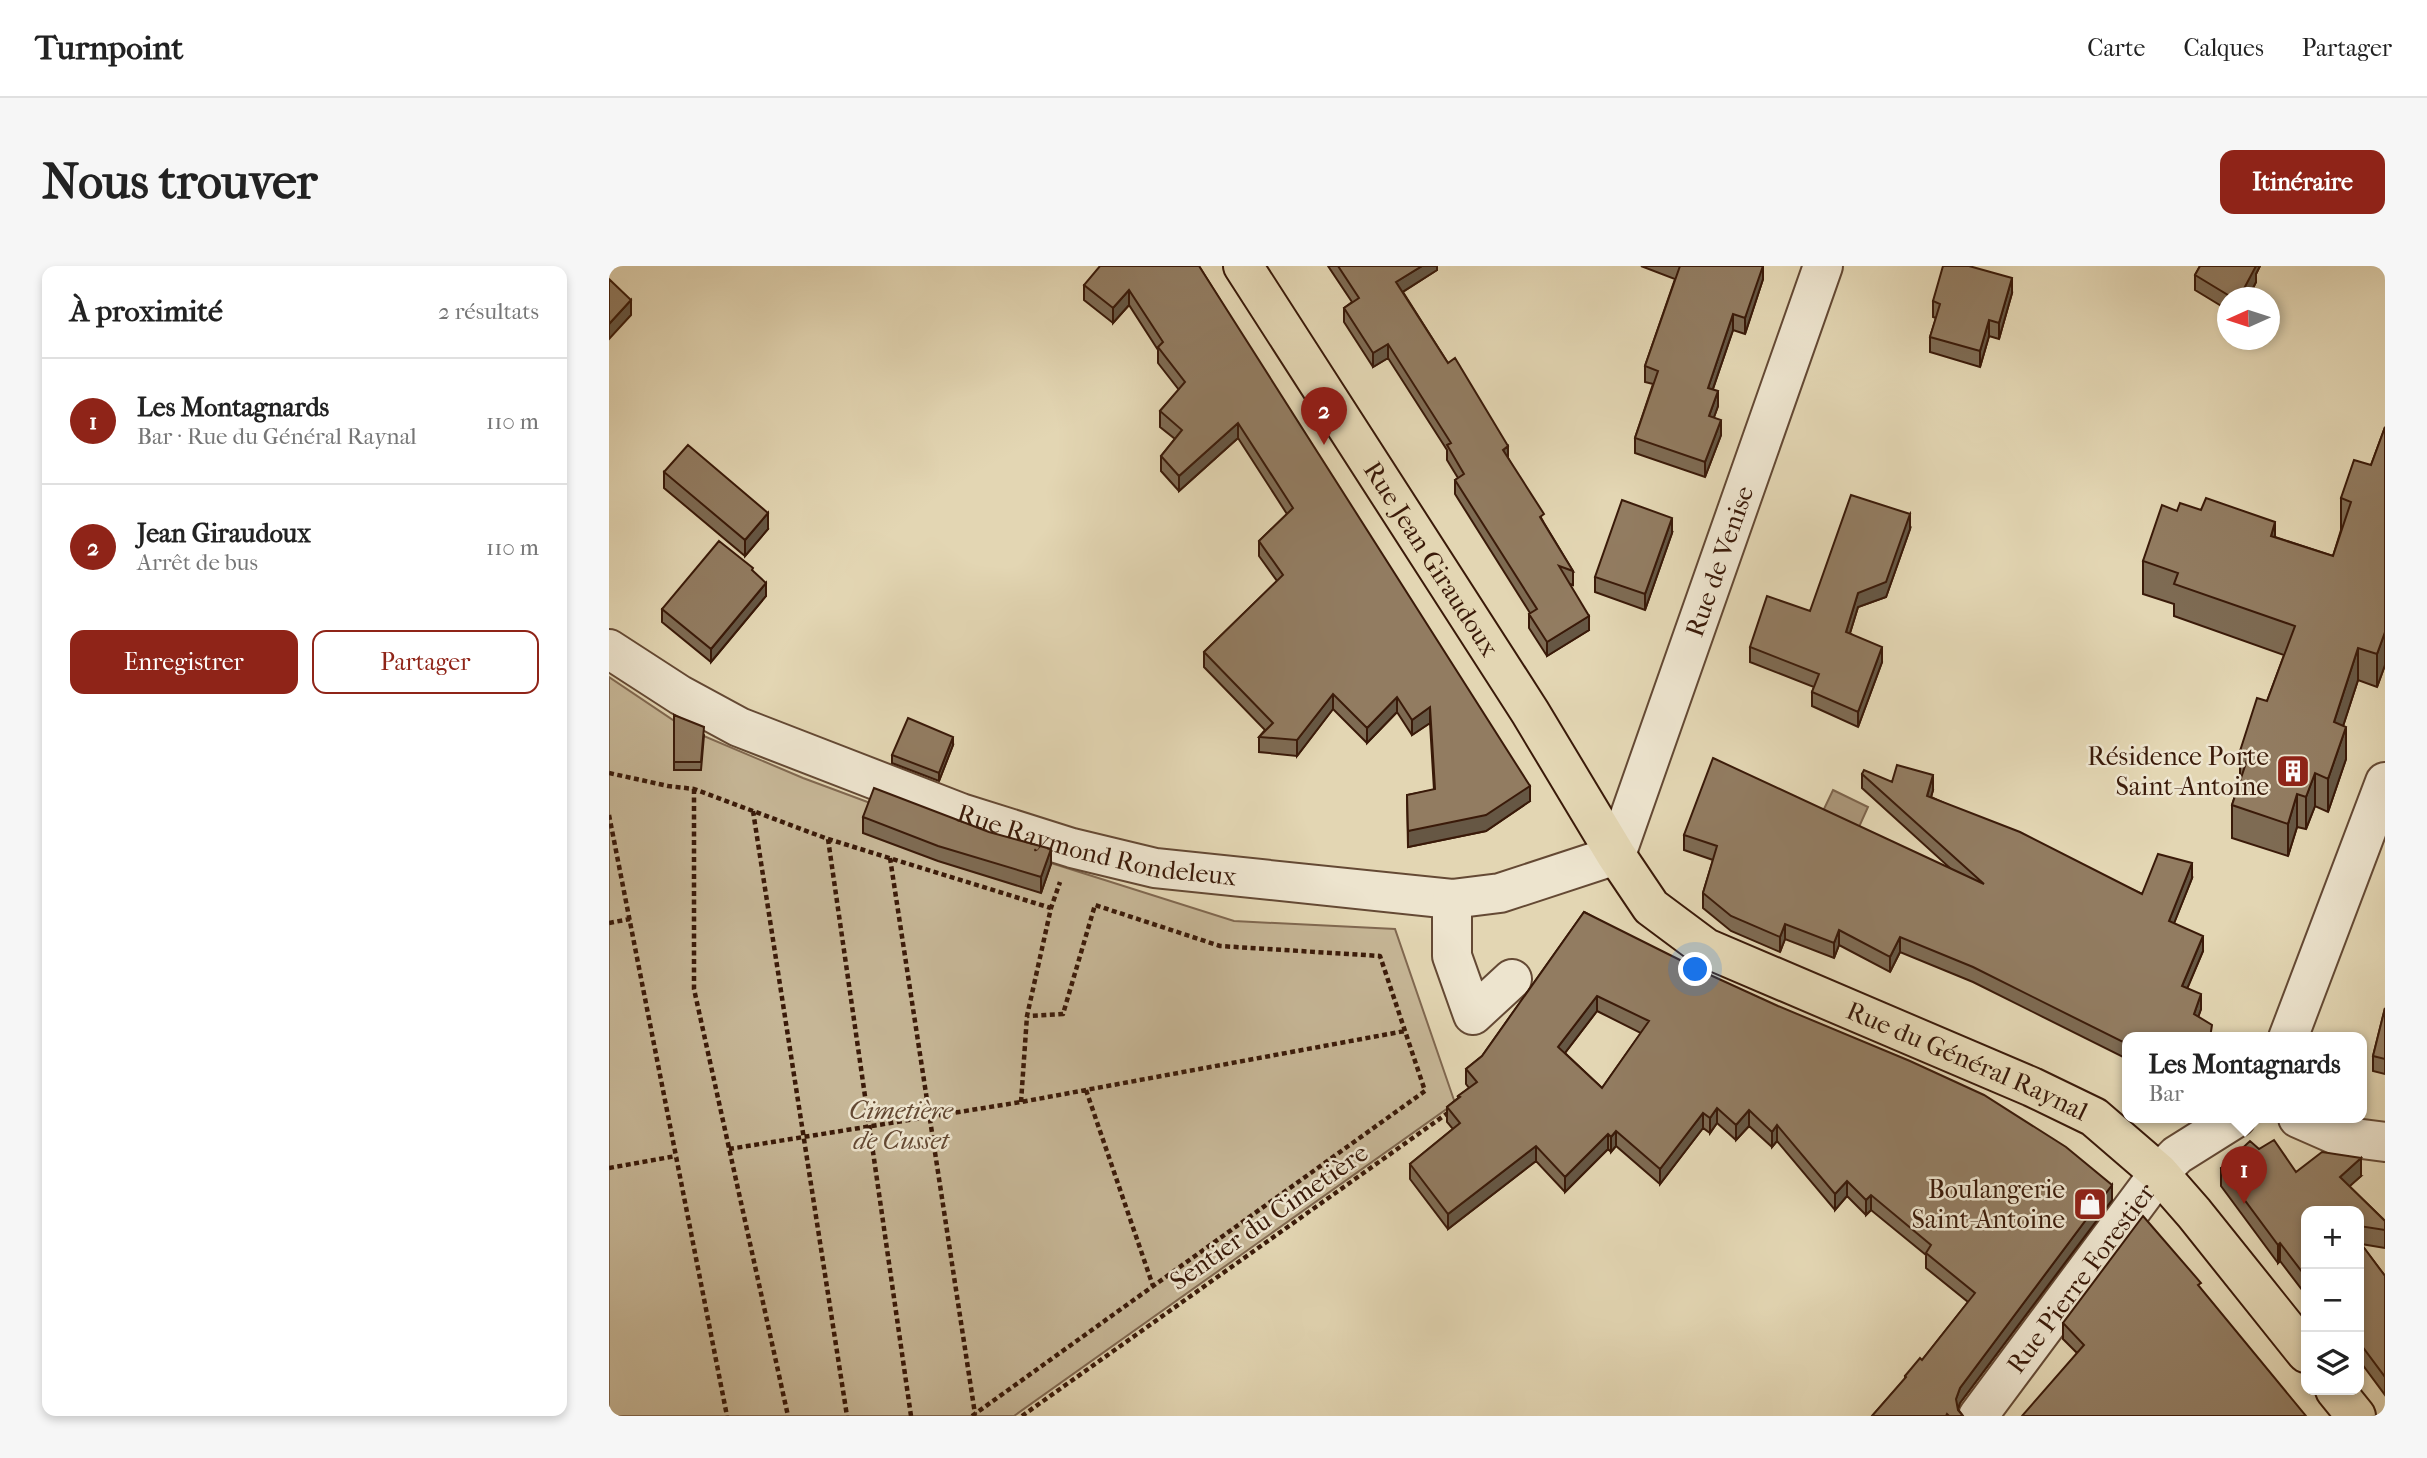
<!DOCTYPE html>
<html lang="fr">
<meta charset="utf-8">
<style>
:root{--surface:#fff;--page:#f6f6f6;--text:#222;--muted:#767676;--line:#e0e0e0;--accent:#8f2418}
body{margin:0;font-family:"IM FELL French Canon",serif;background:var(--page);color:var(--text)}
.controls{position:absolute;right:21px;bottom:21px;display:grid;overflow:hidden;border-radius:14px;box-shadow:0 4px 10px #0003}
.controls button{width:63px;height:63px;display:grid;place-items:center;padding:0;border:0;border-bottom:2px solid var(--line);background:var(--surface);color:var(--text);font:35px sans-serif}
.compass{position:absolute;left:1608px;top:21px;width:63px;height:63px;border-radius:50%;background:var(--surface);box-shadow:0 4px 10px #0003;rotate:267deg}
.you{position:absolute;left:1087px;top:704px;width:24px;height:24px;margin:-18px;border:5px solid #fff;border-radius:50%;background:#1a73e8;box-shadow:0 0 0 10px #1a73e833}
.badge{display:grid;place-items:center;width:46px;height:46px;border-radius:50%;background:var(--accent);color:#fff;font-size:23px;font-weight:700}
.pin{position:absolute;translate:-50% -58px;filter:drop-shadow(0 2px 4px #0008)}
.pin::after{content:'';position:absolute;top:37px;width:24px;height:21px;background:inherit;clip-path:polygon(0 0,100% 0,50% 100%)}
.popup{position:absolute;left:1513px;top:766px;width:245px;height:91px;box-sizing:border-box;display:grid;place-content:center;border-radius:14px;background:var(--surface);filter:drop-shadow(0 2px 5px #0005);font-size:23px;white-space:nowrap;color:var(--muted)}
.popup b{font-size:26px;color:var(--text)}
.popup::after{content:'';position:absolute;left:50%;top:100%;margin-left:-14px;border:14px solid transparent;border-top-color:var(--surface)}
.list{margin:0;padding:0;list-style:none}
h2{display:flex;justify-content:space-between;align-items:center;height:91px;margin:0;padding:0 28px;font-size:30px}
h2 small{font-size:23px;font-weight:400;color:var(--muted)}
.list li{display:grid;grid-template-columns:46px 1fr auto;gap:21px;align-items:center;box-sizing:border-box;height:126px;padding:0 28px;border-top:2px solid var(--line)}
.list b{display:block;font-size:26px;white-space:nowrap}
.list p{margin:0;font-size:23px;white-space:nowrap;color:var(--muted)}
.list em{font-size:23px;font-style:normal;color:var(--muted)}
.actions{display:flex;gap:14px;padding:21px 28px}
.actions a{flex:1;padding:16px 0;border:2px solid var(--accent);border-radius:14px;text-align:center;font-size:24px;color:var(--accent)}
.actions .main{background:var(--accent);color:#fff}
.icon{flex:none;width:38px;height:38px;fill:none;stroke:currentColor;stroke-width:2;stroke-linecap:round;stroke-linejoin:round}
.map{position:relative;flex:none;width:1776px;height:1150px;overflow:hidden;border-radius:14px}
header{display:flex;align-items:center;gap:42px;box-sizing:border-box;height:98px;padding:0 35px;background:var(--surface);border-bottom:2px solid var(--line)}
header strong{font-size:33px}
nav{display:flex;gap:38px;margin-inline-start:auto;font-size:24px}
.intro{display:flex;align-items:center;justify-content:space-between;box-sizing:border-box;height:168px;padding:0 42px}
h1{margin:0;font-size:49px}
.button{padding:18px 32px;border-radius:14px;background:var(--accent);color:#fff;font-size:24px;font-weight:700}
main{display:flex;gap:42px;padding:0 42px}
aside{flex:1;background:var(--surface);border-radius:14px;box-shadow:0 4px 10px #0003}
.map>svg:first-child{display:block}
</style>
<header>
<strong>Turnpoint</strong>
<nav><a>Carte</a><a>Calques</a><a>Partager</a></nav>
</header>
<div class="intro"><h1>Nous trouver</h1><a class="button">Itinéraire</a></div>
<main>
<aside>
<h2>À proximité<small>2 résultats</small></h2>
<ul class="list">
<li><span class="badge">1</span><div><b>Les Montagnards</b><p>Bar · Rue du Général Raynal</p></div><em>110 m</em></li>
<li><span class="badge">2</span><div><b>Jean Giraudoux</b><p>Arrêt de bus</p></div><em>110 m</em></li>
</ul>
<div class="actions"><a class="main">Enregistrer</a><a>Partager</a></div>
</aside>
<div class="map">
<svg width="1776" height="1150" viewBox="0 0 1776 1150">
<rect width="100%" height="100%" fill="#e3d6b3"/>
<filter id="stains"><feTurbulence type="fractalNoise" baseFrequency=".00286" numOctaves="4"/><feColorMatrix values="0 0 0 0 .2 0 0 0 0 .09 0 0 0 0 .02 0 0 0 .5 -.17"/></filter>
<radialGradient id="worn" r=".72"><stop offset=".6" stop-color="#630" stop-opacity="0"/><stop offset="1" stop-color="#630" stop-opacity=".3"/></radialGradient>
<path fill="#c6b696" stroke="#806850" stroke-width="2" d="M0,411L76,462L194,512L377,580L442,597L625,655L786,663L846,837L405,1150H0Z"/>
<path fill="#aa9679" stroke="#7d644c" stroke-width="2" d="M1224,524L1259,541L1250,561L1214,545Z"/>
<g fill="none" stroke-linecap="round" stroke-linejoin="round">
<g stroke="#644934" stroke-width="42">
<g id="minor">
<path id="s1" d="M0,383L71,429L130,461L352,547L463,582L546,602L843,633L891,627L1007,589L1214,0"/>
<path d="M843,633V690L864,749L903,713"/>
<path d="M1679,772L1776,516"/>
<path d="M1689,852L1730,870L1776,876"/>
<path id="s2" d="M1369,1150L1550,907L1568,889L1627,852"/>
</g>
</g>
<g stroke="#3a1a09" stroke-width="42">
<g id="major">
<path id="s3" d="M634,0L921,446L1007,589L1042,641L1097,682L1423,821L1485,851L1550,907L1585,947L1697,1087"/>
<path d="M1726,1124L1747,1150"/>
</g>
</g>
<path stroke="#3a1a09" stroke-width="4.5" stroke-dasharray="5 3.5" stroke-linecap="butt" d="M0,507L59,520L85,523L219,573L442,642
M85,523V723L179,1150
M144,545L238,1150
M0,549L118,1150
M219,573L302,1150
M281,592L366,1148
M0,657L21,653
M477,824L544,1020
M412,836L418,750L442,642L451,616
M120,883L412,836L796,765
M0,902L67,890
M363,1150L816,825L771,690L611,680L486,639L454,748L418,750
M413,1150L843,844"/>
<use href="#minor" stroke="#ede4ce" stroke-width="38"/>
<use href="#major" stroke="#e3d6b3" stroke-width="38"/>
</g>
<path fill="#7e6b53" stroke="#3a1a09" stroke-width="2" fill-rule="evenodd" d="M590,0L921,535L877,565L799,581L798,529L825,524L821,457L803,469L788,446L758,477L724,443L688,490L650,486V471L656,464L595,401V386L668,315L650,290V275L678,248L629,172L570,225L552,205V190L566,173L551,161V145L570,124L549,97V84L520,39L504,57L475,34V19Z
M719,0H828V4L794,26L899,192L935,257L964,305V319L961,318L980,364L938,390L920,362V348L921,347L846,228V214L849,212L838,194V184L779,92L764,101L735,56V42L743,36Z
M1032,0H1154V13L1136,68L1124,64L1104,123L1109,140L1105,151L1112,169L1096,211L1026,187V172L1044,118L1036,116V100L1066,13Z
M1591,0H1651L1647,8V16L1639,32H1619V44L1586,24V9Z
M1403,27L1390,73L1380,70L1371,101L1321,86V71L1327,52L1324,51V35Z
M1776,161V399L1768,421L1749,414L1734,460L1737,493L1719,546L1706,540L1697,563L1688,561L1679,590L1623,572V539L1631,515V485L1658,435L1675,389L1565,350V338L1534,328V295L1568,245L1592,244L1666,271L1724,290L1732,264V232L1762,199Z
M55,206L159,263L136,290L55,222Z
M1301,263L1277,331L1249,341L1241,367L1273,396L1249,461L1203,440V426L1205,421L1141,396V381L1201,345Z
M1063,267L1036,344L986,326V311Z
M144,306L157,330L102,396L53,356V343Z
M65,449L95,469L92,504H65Z
M344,479L330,515L283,497V489Z
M1253,508L1283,516L1324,524L1322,531L1533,628L1583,612L1565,657L1594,685L1578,722L1592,743L1589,751L1603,772H1518V793L1364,716L1291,686L1281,706L1230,679L1225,692L1176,673L1171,686L1122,665L1094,642V627L1104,594L1075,584V569L1341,602L1253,522Z
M254,551L442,598L432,627L329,595L254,567Z
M975,646L1503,934L1351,1137L1349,1143L1354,1150H1263L1296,1113V1110L1313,1094L1359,1036L1317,1002V989L1262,944L1257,949L1238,930L1226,944L1168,875L1163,881L1140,860L1127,874L1108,857L1101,867L1094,862L1051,918L1007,880L1002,886L999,883L956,926L927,895L839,963L801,913V898L844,863L838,856V841L849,832V830L860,822L857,818V803L873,790ZM988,745L1032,767L993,822L956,787Z
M1776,742V808L1764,805V790Z
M1650,883L1687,906L1752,910L1740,920L1776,955V982L1752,978L1776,1010V1129L1750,1094V945H1697V1029L1671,995L1669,997L1612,920V902Z
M1592,1023L1468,1087L1454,1073V1057Z"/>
<path fill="#665744" stroke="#3a1a09" stroke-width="2" d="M813,0H828V4L787,30V16Z
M1150,0H1154V13L1136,68V52Z
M1645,0H1651L1647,8V16L1639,32H1630Z
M1403,12V27L1390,73V57Z
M520,24V39L504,57V42Z
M22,34V49L0,73V58Z
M1124,48V64L1099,137V122Z
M1380,54V70L1371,101V85Z
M779,78V92L764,101V87Z
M1109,125V140L1100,165V150Z
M1112,154V169L1096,211V196Z
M629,157V172L570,225V210Z
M899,180V195L894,184Z
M159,247V263L136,290V274Z
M1301,248V263L1277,331L1249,341L1237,380V366L1249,327Z
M1063,252V267L1036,344V328Z
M1666,256V289L1662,270Z
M157,317V330L102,396V383Z
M980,350V364L938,390V376Z
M1776,366V399L1768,421V388Z
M1273,381V396L1249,461V446Z
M1749,382V414L1725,488V456Z
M724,428V443L688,490V474Z
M788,431V446L758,477V462Z
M821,441V457L803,469V454Z
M1737,461V493L1719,546V513Z
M344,471V479L330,515V507Z
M1706,507V540L1697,563V531Z
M1324,509V524L1318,545V530Z
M921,520V535L877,565L799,581V565Z
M1688,528V561L1679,590V558Z
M442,583V598L432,627V611Z
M1583,597V612L1560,670V655Z
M1176,658V673L1171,686V671Z
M1230,664V679L1225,692V677Z
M1594,670V685L1573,735V720Z
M1291,671V686L1281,706V691Z
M1592,728V743L1585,763V748Z
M988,730V745L949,796V781Z
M1108,842V857L1101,867V852Z
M1140,844V860L1127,874V859Z
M1094,847V862L1051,918V903Z
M1168,859V875L1163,881V866Z
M1007,865V880L1002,886V871Z
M999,868V883L956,926V911Z
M927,880V895L839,963V948Z
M1752,892V910L1731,929V911Z
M1238,915V930L1226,944V928Z
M1503,919V934L1351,1137L1347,1148V1133L1351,1122Z
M1262,929V944L1257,949V934Z
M1671,977V995L1669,997V979Z"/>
<path fill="#927c61" stroke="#3a1a09" stroke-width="2" fill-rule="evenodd" d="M491,0H590L921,520L877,549L799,565L798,529L826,523L821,441L803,454L788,431L758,462L724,428L688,474L650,471L664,457L595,386L674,309L650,275L684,242L629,157L570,210L552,190L573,164L551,145L576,116L549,81L554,76L520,24L504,42L475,19Z
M729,0H813L787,16L839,97L846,92L899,180L894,184L935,248L931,251L964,305L950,300L980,350L938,376L920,348L928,343L846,214L855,208L838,179L842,177L779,78L764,87L735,42L750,32Z
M1071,0H1154L1136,52L1124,48L1099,122L1109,125L1100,150L1112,154L1096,196L1026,172L1049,105L1036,100Z
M1334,0H1360L1403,12L1390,57L1380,54L1371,85L1321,71L1331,38L1324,35Z
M1591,0H1647L1630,32H1624L1586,9Z
M0,13L22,34L0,58Z
M1776,161V366L1768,388L1749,382L1725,456L1737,461L1719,513L1706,507L1697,531L1688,528L1679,558L1623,539L1640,488L1631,485L1648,432L1658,435L1686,360L1565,318L1569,307L1534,295L1553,239L1568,245L1571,237L1592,244L1597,232L1666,256L1662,270L1724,290L1742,236L1732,232L1745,194L1762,199Z
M79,179L159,247L136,274L55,206Z
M1242,229L1301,248L1277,316L1249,327L1237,366L1273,381L1249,446L1203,426L1210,408L1141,381L1158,330L1201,345Z
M1013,234L1063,252L1036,328L986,311Z
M110,275L144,302L143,304L157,317L102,383L53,343Z
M65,449L95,461L92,496H65Z
M299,452L344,471L330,507L283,489Z
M1104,492L1375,618L1253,508L1255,504L1283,516L1288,499L1324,509L1318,530L1411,566L1533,628L1549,588L1583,597L1560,655L1594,670L1573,720L1592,728L1585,748L1603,759L1601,772H1518V778L1364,701L1291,671L1281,691L1230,664L1225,677L1176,658L1171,671L1122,650L1094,627L1108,580L1075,569Z
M265,522L380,566L442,583L432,611L329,580L254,551Z
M975,646L1099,708L1169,740L1301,795L1375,829L1457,881L1503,919L1351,1122L1347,1133L1349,1144L1354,1150H1340L1338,1148L1337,1150H1263L1297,1111L1296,1110L1311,1092L1313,1094L1366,1027L1317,987L1322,979L1262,929L1257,934L1238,915L1226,928L1168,859L1163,866L1140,844L1127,859L1108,842L1101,852L1094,847L1051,903L1007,865L1002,871L999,868L956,911L927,880L839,948L801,898L851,857L838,841L851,831L849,830L868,816L857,803L873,790ZM988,730L1040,755L993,822L949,781Z
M1776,742V793L1764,790Z
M1665,874L1687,906L1713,886L1752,892L1731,911L1776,955V964L1750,960V945H1697V1011L1671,977L1669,979L1612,902L1641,875L1650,883Z
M1534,950L1592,1017L1589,1019L1697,1150H1413L1475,1079L1454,1057Z
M1750,975L1776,1010V1111L1750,1076Z"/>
<defs>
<g id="building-square" transform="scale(1.75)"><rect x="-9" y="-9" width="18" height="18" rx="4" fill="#8f2418" stroke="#ede4ce"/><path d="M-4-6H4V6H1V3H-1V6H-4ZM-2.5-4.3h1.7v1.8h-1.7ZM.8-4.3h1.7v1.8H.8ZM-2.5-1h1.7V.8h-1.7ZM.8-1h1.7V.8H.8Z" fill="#fff"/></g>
<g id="shop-square" transform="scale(1.75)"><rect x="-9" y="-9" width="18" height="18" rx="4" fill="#8f2418" stroke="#ede4ce"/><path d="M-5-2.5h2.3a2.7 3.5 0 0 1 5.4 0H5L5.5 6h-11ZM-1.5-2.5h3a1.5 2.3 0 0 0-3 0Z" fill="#fff"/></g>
</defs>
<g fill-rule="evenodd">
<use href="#building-square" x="1684" y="505"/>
<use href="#shop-square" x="1481" y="938"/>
</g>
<g text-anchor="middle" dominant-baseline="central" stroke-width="5" stroke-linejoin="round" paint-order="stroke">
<g font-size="26" fill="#3a1a09" stroke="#ede4ce">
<text stroke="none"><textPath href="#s3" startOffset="348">Rue Jean Giraudoux</textPath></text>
<text stroke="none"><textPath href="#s1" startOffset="1372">Rue de Venise</textPath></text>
<text stroke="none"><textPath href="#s1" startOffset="530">Rue Raymond Rondeleux</textPath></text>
<text stroke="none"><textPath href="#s3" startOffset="1113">Rue du Général Raynal</textPath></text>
<text transform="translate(660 951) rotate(-35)">Sentier du Cimetière</text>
<text stroke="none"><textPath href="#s2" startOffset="172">Rue Pierre Forestier</textPath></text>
</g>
<g font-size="26" fill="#3a1a09" stroke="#ede4ce" text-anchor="end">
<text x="1660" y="490">Résidence Porte<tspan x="1660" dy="30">Saint-Antoine</tspan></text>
<text x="1456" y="923">Boulangerie<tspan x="1456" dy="30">Saint-Antoine</tspan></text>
</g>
<g font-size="26" font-style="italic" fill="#644933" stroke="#ede4ce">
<text x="292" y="844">Cimetière<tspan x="292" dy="30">de Cusset</tspan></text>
</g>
</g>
<rect width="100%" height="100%" filter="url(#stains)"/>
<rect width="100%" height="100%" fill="url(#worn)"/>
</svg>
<div class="controls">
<button>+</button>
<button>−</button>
<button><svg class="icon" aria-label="layers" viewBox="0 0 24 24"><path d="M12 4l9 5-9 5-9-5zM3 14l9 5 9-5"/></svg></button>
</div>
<svg class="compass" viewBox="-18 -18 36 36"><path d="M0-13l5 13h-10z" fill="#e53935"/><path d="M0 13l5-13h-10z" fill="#767676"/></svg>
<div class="you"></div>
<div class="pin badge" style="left:1635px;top:938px">1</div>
<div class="popup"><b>Les Montagnards</b>Bar</div>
<div class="pin badge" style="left:715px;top:179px">2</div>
</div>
</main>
